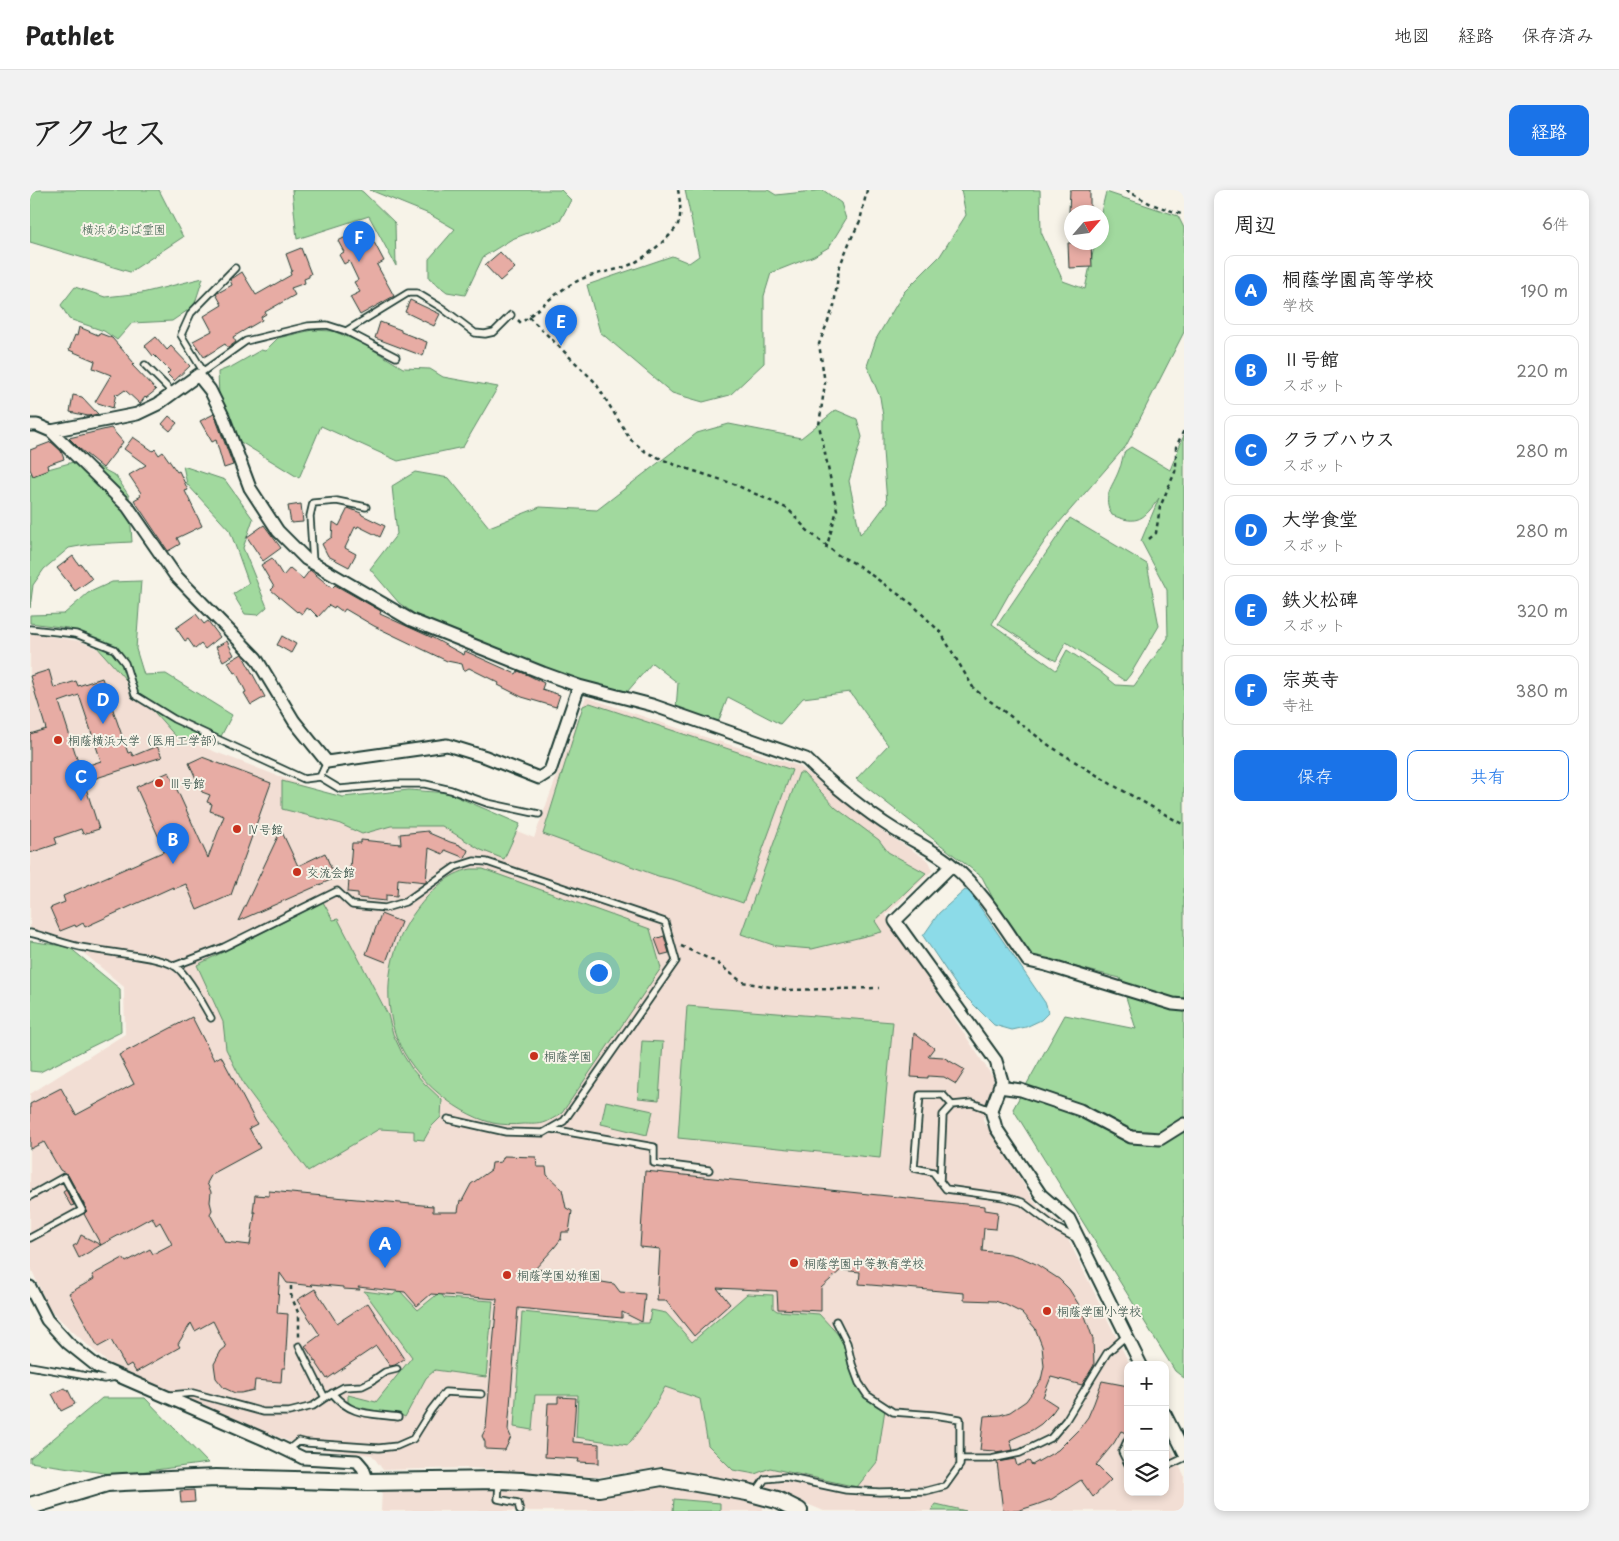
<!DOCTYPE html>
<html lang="ja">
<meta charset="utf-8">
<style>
:root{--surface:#fff;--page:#f2f2f2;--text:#222;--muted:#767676;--line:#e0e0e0;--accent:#1a73e8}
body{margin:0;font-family:"Playpen Sans","Klee One",sans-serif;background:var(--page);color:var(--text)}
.controls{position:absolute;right:15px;bottom:15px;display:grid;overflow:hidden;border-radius:10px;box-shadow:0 2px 8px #0003}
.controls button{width:45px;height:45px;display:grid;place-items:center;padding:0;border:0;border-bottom:1px solid var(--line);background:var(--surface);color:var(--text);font:25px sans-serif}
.compass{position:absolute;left:1034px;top:15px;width:45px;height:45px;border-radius:50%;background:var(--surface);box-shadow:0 2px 8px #0003;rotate:62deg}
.you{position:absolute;left:568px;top:782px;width:18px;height:18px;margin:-12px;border:4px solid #fff;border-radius:50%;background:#1a73e8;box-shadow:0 0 0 8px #1a73e833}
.badge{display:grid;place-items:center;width:32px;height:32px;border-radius:50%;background:var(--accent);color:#fff;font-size:16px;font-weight:700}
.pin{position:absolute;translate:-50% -41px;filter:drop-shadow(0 1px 2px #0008)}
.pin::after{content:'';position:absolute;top:26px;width:18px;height:15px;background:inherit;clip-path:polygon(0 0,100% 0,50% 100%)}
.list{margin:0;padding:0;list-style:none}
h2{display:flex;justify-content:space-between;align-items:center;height:65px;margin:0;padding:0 20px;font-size:21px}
h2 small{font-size:16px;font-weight:400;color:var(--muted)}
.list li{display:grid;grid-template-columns:32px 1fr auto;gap:15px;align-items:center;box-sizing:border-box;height:70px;margin:0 10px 10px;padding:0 10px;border:1px solid var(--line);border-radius:10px}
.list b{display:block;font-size:19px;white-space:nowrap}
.list p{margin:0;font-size:16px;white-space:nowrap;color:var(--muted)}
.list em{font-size:16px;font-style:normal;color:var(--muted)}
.actions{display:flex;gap:10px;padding:15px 20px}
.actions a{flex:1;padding:11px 0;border:1px solid var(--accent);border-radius:10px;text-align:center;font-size:18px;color:var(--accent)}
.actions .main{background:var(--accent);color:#fff}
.icon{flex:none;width:28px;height:28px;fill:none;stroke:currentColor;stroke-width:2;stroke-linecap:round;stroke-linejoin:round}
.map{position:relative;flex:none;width:1154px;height:1321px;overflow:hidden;border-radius:10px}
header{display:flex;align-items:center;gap:30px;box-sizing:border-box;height:70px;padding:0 25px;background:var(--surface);border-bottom:1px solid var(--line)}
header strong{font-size:24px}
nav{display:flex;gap:28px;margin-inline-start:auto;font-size:18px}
.intro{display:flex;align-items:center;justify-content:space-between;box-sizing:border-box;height:120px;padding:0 30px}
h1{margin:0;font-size:35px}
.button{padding:12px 22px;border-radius:10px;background:var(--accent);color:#fff;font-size:18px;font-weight:700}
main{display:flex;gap:30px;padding:0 30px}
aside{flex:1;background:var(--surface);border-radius:10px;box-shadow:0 2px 8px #0003}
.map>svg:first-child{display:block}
</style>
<header>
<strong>Pathlet</strong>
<nav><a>地図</a><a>経路</a><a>保存済み</a></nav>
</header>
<div class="intro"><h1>アクセス</h1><a class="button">経路</a></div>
<main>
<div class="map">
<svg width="1154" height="1321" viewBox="0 0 1154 1321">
<rect width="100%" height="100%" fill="#f7f3e8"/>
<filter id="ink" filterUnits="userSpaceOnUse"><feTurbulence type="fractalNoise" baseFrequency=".02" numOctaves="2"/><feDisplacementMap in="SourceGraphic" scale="10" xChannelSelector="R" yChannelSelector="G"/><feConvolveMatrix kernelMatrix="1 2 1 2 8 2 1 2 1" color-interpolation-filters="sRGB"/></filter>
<g filter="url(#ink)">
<path fill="#f2ded4" d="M0,443L50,451L86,467L149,548L316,612L425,615L504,648L556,507L665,544L769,576L852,641L899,671L903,680L856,725L964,889L953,930L1008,1017L1030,1033L1100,1175H1098V1302H1135V1247L1154,1285V1321H794L738,1298L631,1277L567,1287L439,1278L353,1280L342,1265L272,1257L99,1184L78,1173L41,1140L19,1119L0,1076V904L95,844L94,797L42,753L0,745Z
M635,1294L687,1303L733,1314V1321H351L352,1299Z"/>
<path fill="#a1d99e" stroke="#608b69" d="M0,0H129L153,47L100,82L0,52Z
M262,0H330L333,2L365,33L366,76L339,26L267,49Z
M340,0H531L541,10L530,31L482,49L453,67L435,105L417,102L399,88V69L425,39L399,24Z
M655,0H738L746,5L793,0L811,13L816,29L799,57L784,66L741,83L734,106V173L700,205L673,212L642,203L570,142L557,95L642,66L659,73L669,66Z
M931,0H1010L1011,42L1033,91L1055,99L1065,53L1072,52L1071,22L1076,2L1148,26L1154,38V142L1096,256L1021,342L980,402L962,434L1026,480L1037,460L1069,481L1086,495L1104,496L1138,448L1137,400L1111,351L1129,308C1114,329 1108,336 1082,325C1071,306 1083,297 1089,280C1092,274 1092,267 1095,261L1101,257L1140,280L1154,245V1188L1145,1181L983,919L1035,825L1106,839L1090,788L1001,766L975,732L952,687L826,589L858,555L820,502L773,508L750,534L698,507L687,535L646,519L648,493L622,473L597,502L522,490L432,457L369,413L340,379L367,344L362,296L385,282L419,288L459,337L510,317L567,320L667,243L699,234L771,248L806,220L827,229L832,247L819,291L830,344L842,333L857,313L853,261V226L850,207L837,176L846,149L874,102L910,66L936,25Z
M173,88L164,116L142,131L102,133L87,150L74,141L39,129L31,115L45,97L75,107L112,103Z
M282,140L303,141L332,153L373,178L400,179L413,187L468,197L433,257L368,271L291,236L269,288L209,251L189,207L188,182L203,176L231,160L235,161L248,148Z
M54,269L86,286L99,306L102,352L61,354L39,358L14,379L3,395L0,418V284Z
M153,276L195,290L223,329L213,358L237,417L228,425L215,424L203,404L219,394L200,341L157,294Z
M1040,328L1117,374L1129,436L1100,485L1095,491L1036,452L1026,471L968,434Z
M111,391L106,459L114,485L136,484L202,525L187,554L148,549L59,448L38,438L0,433V425L34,424L58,403L82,392Z
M560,513L762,580L713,713L645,690L628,686L513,644L553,516Z
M769,583H773L806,618L849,650L858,662L896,683L845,731L852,742L782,759L746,756L711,744Z
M252,591L313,607L379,600L418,603L490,634L474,669L451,660L412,636H361L332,644L308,633L252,619Z
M441,679H453L620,739L631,778L532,923C527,926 521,930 516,932C509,935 500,934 493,934C483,935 472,935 463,933C422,923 376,881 364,840C352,798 361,753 387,719C401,701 418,683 441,679Z
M293,712L303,730L308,729L358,825L363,844L372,863L382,879L394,893L412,910L411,927L402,936L394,950L384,949V941L349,939L278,981L214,895L196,859L193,832L167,775Z
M0,751L39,757L90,799L91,842L10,882L0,881Z
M657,816L863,832L850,968L648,948Z
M612,851L633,852L629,910L608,908Z
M576,911L623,921L617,945L571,934Z
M369,1100L388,1120L410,1102L414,1108L463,1111L456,1187L405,1180L396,1188L375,1227L369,1224L358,1227L348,1221L318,1215V1205L346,1212L382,1167L334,1101L363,1105Z
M717,1104L743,1105V1118L747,1121L789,1124L815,1152L829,1198L855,1219L847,1272L827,1297L740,1278L725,1284L703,1280L678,1255L670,1209L635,1197L618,1228L598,1255L546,1247L548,1205H505L502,1240L484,1237L492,1122L601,1133H619L621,1120L636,1123L662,1152Z
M72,1208H115L178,1273L87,1285L0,1272V1268Z
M644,1309L690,1313V1321H643Z
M906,1314L936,1321H901Z"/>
<path fill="#8cdbe8" stroke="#609ca0" d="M935,700L939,701L1016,814L1018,823L1011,830L996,837L982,840L964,835L930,801L893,746L909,723Z"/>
<path fill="#e7aca4" stroke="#1f3d34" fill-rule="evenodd" d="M1040,0H1060V22H1039Z
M336,37L354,71L347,75L364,106L330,125L320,107L330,102L324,92L328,90L319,71L314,74L309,65L314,62L308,51Z
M1061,52L1062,77L1039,78L1038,53Z
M271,58L281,84L279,85V87L274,89L275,93L261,98L265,105L235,122L236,124L231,127L232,130L203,147L206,152L198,158L195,154L174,167L163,151L182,141L174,126L192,115L186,104L202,95L200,90L212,82L226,105L261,85L260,82L262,81L256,64Z
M470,62L485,78L470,91L455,75Z
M380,110L410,124L404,136L375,122Z
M350,132L371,140V142L397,152L393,166L345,148Z
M49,137L68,145L69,143L82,148L104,173L102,175L126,200L116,208L115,207L110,214L95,200L88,205L86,203L83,218L65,212L81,185L63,178L65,171L39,160L45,145L47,146Z
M126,147L137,160L141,156L160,176L144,191L137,184L140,181L124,165L123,166L115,156Z
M43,205L52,207L68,224L58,226L40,222Z
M184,224L203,275L194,278L186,250L182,252L170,231Z
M139,226L147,233L140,241L132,234Z
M81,238L93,252L73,278L50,259L39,248Z
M103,247L123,261L125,259L129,265L133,262L147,282L149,281L158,300L155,301L172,336L147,348L150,354L138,361L104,310L111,306L110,304L111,303L99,285L116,275L94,259Z
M21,252L31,261L34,269L17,275L18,280L3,286L0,279V260Z
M271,314L273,332L261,333L258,316Z
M318,318L331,323L332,325L355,336L350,347L328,336L327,338L325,337L315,358L326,364L319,377L298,366L292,354L302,347L303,332L309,336Z
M234,335L251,358L233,371L217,347Z
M43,366L49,375L51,374L62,389L45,401L27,378Z
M242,368L253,386L260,378L273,389L280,380L302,398L305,395L351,421L350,424L403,448L434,465L435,461L486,484L488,481L498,485L514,493L512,499L530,505L526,517L492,507L468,495L469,493L439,478L434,481L432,474L417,471L344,436L315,419L313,422L305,416L304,418L299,415L288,427L280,419L279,420L276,418L272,424L268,421L267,422L241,400L244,397L231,375Z
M166,424L174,434L178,431L190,447L175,459L171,454L165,459L158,449L155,451L146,438Z
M252,446L266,454L261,463L247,455Z
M197,451L204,465L193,471L186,457Z
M212,464L235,507L221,515L214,503L216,502L206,482L204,483L198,472Z
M19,480L24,498L46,491L48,496L72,488L98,563L101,562L103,566L127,556L132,567L54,592L69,639L53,644L51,639L25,648L27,654L0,663V544L16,539L0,486ZM49,505L71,571L50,578L29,512Z
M172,567L241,593L201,705L167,720L156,694L144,699L143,697L55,737L53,733L46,737L45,735L30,741L20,718L35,712L33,706L135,661L106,597L139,582L178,668L194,626L180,621L182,614L177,612L180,605L172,602L159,573Z
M251,640L268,676L295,663L305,688L208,731Z
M398,641L399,643L420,652L430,655V656L438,660L435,668L415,660L413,664L399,658L396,692L368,689L367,706L356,705V711L328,708V703L318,702L322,653H331V650L371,654L370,644Z
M351,724L371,732L356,772L336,764Z
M634,746L639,763L631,765L625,749Z
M162,827L184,870L191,866L227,934L219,938L230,958L182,984L177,993L181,1002L180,1012L182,1020L180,1024L195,1052L220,1055L225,1022H223L225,1005L239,1006V1001L403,1016V1022H428L430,1010L432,1011L441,994L461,980L462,973L471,972L474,966L506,967L507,977H516L517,985L532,999L536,1018L542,1021L539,1042H532L531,1049L524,1058L505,1079L569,1086L572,1092L584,1094L590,1102L615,1104L612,1132L592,1122V1128L488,1118L478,1240L481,1247L475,1260L455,1259V1252L452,1246L456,1238L467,1109L401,1104L387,1116L375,1102L328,1097L330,1100L313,1099V1097L281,1094L283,1096L257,1093L250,1083L247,1123L258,1124L255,1178H252L251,1192L225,1190L224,1200L211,1203H205L194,1198L186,1188L184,1174L191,1161L196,1157L183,1131L165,1141L161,1133L148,1154L150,1157L106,1182L101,1174L96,1177L81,1150L68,1157L39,1103L64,1089L62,1085L93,1068L96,1072L120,1059L123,1064L142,1054L130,1032L126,1035L122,1027L71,1055L54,1024L57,1021L56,1018L38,985L30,980L14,952L0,959V914L31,898L46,925L104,894L89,865Z
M884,843L904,858L898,866L913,867L935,880L926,894L914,887L898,886V888L881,887Z
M615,981L955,1016V1020L968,1022L966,1039L954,1038L952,1061L980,1064L993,1068L1006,1074L1029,1089L1039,1099L1054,1123L1063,1149L1064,1175L1052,1195L1021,1187L1013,1207L1027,1216L1022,1223L1011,1234L1002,1240L980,1250L983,1260L966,1263V1261L950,1260L954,1226L970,1225L980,1222L996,1211L1011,1190L1014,1176L1012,1156L1005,1138L992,1123L974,1114L965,1111L934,1110V1103L829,1094L830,1082L811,1080L791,1098V1121L748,1119L747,1101L687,1098L700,1114L664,1146L636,1111H627L630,1059L610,1057Z
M36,1000L44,1015L41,1016L33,1002Z
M51,1045L71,1055L49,1068L43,1056L47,1054Z
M285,1099L307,1133L338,1113L374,1169L365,1175L360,1176L346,1156L297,1189L275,1156L290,1145L267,1110Z
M1072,1191L1098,1196V1244L1091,1241L1084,1253L1066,1275L1081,1290L1063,1307L1051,1290L1022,1309L1006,1315L987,1321H973L967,1272L985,1269L987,1276L999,1271L1002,1275L1028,1260L1049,1239L1058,1227L1064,1213Z
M34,1198L38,1200L45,1214L31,1221L22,1204Z
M528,1207L546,1208L543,1252L569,1254V1273L548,1272L549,1269L515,1267L518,1213H528Z
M164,1300L165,1312L151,1313L150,1301Z"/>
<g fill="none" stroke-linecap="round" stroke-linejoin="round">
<g stroke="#1f3d34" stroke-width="9">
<path id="lane" d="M316,141L378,103H387L412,118L445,143L455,144L464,142L481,125
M115,175L143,203
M173,181L151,145L161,123L205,78
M168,185L216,151L278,136L297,135L316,141L366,167
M283,373L280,326L283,313L307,311L336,317
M0,439L46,444L84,459L95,473L105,505L144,529L274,589L290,587L297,572
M290,587L310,599L365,594H395L421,600L457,613L509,624
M0,743C19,747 36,755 56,758C77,762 99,764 120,768C129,770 139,772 146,777C158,785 173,815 181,828
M144,776L194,757L307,701L322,715L355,718L375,712L425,677L444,671L457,672L635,732L646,771L534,931L513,943L476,942L418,929
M922,915L913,905H890L884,978L903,982L916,999L974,1007L992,1012L1025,1037L1047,1049
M521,939L624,957V973L679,980
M910,992L913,925L922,915L942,913L961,920
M0,1006L34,987L52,1020L0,1048
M269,1156L295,1208
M0,1176L74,1189L86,1187
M302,1203C322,1227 340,1223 368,1227
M141,1205L163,1203L233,1222H259L283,1216L299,1205L314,1197L332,1196L342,1191L355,1182L367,1179
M1098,1249L1092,1262L1098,1274
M258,1260L269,1251L277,1253L349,1258L367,1256L383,1249L401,1220L415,1202L451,1204
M930,1269H961L990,1263L1021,1248L1036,1230L1077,1163L1096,1146
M1135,1277L1154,1268
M469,1293L468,1309L488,1313L490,1321
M726,1302L735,1289L755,1287L816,1300L849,1302L896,1301L915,1296L930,1275V1229L904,1225L863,1222L837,1205L829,1193L822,1174L817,1153L806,1131"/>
</g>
<g stroke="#1f3d34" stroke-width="15">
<path id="street" d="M0,235H7L21,241L107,224L128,214L168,185L180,200L193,226L220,298L248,341L276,369L381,430L513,483L549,496L622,515L776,569C800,593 836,622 865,640C885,652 906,661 923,676C954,702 975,739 998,771L1016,775L1143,814L1154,815
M21,241L98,317L145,385L226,468L264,531L297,572L417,555L456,567L509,588L520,581L549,496
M922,675L865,731L966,871L972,891L961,920L966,938L1011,1005L1039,1029L1111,1175
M969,897L991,900L1050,920L1101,947L1130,949L1154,934
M0,1097L17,1130L38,1153L68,1177L236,1250L273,1268L327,1271L333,1278L338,1292
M1135,1224L1154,1262"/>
</g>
<g stroke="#1f3d34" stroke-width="20">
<path id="secondary" d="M0,1316L77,1293L93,1292L186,1288L338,1292L469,1290L492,1291L569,1298L632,1287L717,1302L747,1310L769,1321"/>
</g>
<path stroke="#1f3d34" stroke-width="2.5" stroke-dasharray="4 4" stroke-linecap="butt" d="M1096,0L1121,14L1154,25
M499,127L565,192L600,249L616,262L643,274L704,294L758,319L777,340L808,365L826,374L882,414L911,443L944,499L1020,556L1081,594L1154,635
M488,130L491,133C511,117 530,98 554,88C569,82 587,81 602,74C613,69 643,46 648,34C652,25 650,9 648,0
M1119,349L1126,343L1130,317L1145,282L1146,275V257L1154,240
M796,359L807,320L789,235L795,193L789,154L804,116L809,78L820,51L830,31L837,0
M651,756L686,772L712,792L758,800L849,798
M261,1096V1105L269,1125V1147"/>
<use href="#lane" stroke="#f7f3e8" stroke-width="5.5"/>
<use href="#street" stroke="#f7f3e8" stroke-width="11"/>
<use href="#secondary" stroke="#f7f3e8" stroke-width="16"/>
</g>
</g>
<g fill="#c8321e" stroke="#f7f3e8" stroke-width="2">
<circle cx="28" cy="550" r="5"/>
<circle cx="129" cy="593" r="5"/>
<circle cx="207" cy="639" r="5"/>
<circle cx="267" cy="682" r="5"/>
<circle cx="504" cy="866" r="5"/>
<circle cx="764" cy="1073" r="5"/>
<circle cx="477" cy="1085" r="5"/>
<circle cx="1017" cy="1121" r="5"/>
</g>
<g text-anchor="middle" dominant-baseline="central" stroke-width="4" stroke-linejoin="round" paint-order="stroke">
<g font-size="12" fill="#395c49" stroke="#f7f3e8">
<text x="94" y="39">横浜あおば霊園</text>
</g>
<g font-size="12" fill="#1f3d34" stroke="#f7f3e8" text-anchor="start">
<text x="38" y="550">桐蔭横浜大学（医用工学部）</text>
<text x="139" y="593">Ⅲ号館</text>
<text x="217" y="639">Ⅳ号館</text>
<text x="277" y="682">交流会館</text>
<text x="514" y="866">桐蔭学園</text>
<text x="774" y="1073">桐蔭学園中等教育学校</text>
<text x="487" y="1085">桐蔭学園幼稚園</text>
<text x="1027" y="1121">桐蔭学園小学校</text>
</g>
</g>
</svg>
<div class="controls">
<button>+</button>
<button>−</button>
<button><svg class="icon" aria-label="layers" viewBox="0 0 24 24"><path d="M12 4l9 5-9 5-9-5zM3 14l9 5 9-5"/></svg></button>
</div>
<svg class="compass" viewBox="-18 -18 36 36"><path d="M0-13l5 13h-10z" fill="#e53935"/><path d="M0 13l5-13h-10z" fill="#767676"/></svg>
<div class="you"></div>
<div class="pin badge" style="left:355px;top:1078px">A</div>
<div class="pin badge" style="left:143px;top:674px">B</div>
<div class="pin badge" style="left:51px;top:611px">C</div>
<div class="pin badge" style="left:73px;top:534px">D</div>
<div class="pin badge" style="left:531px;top:156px">E</div>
<div class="pin badge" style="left:329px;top:72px">F</div>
</div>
<aside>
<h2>周辺<small>6件</small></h2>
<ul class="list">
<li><span class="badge">A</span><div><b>桐蔭学園高等学校</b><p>学校</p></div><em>190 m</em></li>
<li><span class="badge">B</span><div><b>Ⅱ号館</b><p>スポット</p></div><em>220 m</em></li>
<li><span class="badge">C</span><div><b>クラブハウス</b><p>スポット</p></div><em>280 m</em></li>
<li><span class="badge">D</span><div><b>大学食堂</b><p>スポット</p></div><em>280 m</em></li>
<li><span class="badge">E</span><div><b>鉄火松碑</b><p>スポット</p></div><em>320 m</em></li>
<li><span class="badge">F</span><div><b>宗英寺</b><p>寺社</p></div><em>380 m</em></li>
</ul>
<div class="actions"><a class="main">保存</a><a>共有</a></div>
</aside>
</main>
